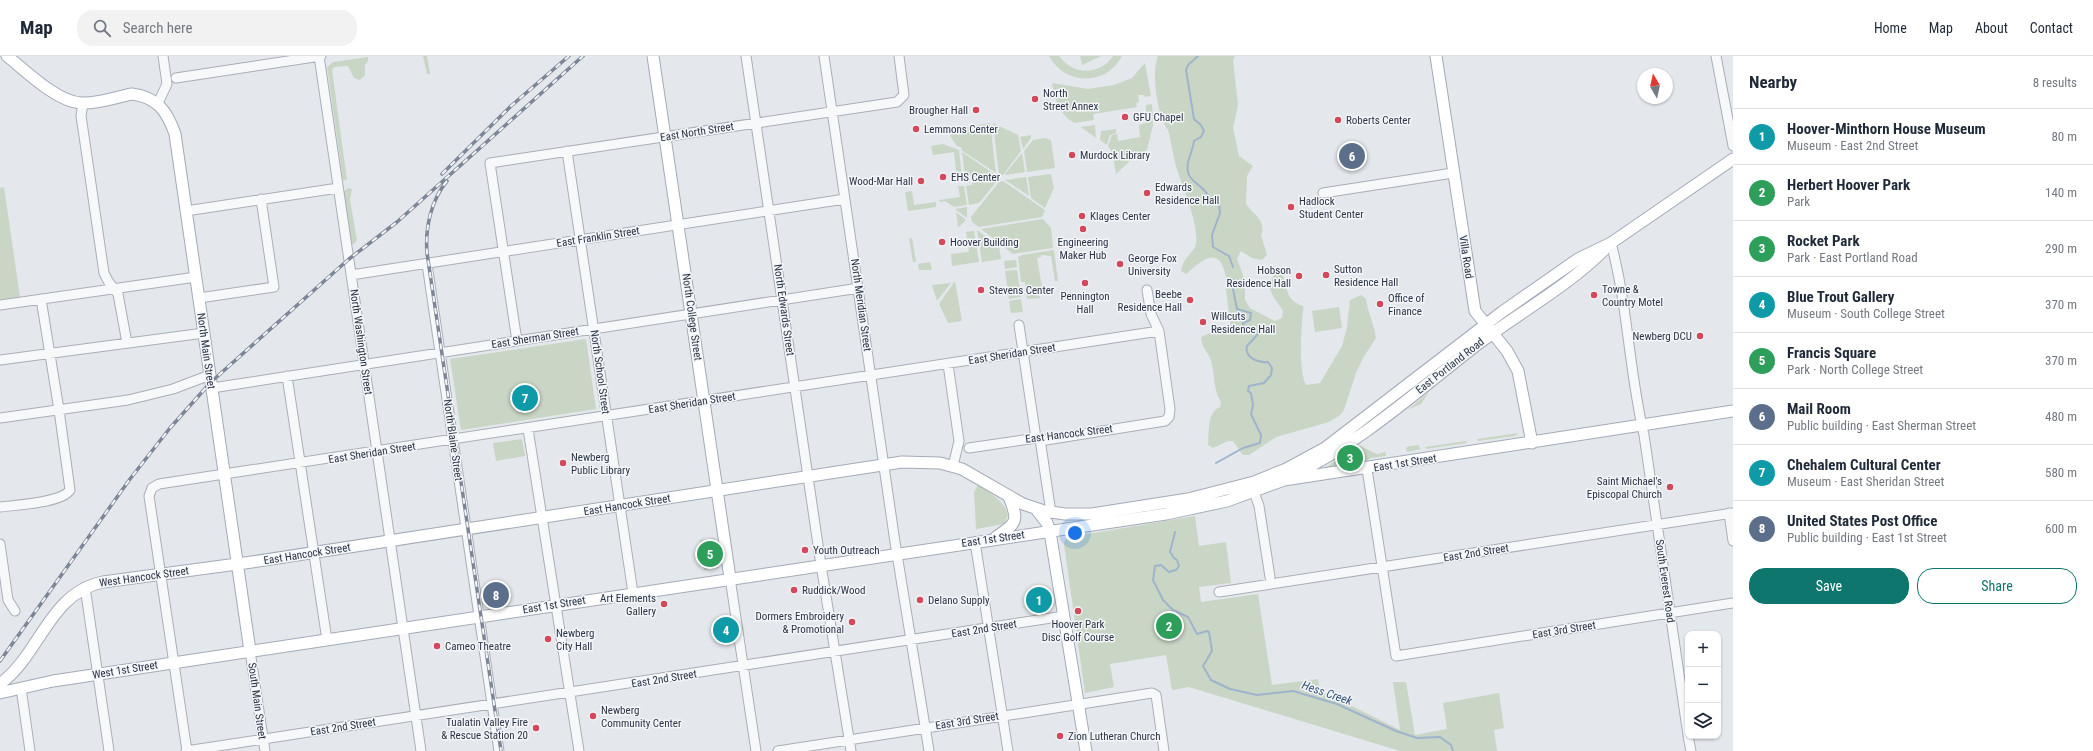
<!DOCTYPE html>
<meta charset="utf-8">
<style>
:root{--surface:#fff;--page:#f2f2f3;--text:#1f2937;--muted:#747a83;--line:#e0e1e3;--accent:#0f766e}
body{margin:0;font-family:"Roboto Condensed",sans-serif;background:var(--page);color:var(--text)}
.controls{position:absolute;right:12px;bottom:12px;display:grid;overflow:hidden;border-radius:8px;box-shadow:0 1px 3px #0004}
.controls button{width:36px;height:36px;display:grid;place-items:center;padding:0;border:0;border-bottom:1px solid var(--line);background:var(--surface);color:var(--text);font:20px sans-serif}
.compass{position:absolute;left:1637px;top:12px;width:36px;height:36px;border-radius:50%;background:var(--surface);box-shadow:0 1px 3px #0004;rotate:351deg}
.you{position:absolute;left:1075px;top:477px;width:14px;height:14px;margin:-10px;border:3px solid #fff;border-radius:50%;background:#1a73e8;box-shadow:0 0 0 6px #1a73e833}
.badge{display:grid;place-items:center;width:26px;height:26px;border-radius:50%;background:var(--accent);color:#fff;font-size:13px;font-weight:700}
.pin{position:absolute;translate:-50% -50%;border:2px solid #fff;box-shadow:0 1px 4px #0006}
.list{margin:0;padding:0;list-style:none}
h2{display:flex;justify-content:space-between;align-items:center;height:52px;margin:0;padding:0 16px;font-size:17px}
h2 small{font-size:13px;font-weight:400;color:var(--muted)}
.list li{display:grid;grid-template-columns:26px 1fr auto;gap:12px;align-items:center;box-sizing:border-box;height:56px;padding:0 16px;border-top:1px solid var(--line)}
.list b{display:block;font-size:15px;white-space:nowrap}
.list p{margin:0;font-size:13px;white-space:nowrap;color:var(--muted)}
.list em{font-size:13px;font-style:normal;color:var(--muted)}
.actions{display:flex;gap:8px;padding:12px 16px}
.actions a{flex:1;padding:9px 0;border:1px solid var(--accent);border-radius:16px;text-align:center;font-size:14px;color:var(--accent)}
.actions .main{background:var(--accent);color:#fff}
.icon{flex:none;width:22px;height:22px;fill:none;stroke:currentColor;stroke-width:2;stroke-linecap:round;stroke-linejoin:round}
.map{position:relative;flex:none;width:1733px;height:695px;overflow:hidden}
header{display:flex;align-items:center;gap:24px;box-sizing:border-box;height:56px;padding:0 20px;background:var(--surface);border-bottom:1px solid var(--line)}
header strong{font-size:19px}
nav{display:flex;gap:22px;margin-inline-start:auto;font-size:14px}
.search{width:280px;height:36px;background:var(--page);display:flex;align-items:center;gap:10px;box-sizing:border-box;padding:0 14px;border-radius:16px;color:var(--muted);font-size:15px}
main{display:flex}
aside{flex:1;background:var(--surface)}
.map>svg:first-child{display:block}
</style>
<header>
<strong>Map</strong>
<div class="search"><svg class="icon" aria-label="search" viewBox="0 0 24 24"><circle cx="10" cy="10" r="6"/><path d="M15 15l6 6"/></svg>Search here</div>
<nav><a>Home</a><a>Map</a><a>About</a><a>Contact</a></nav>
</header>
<main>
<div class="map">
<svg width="1733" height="695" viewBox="0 0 1733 695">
<rect width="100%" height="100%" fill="#e4e7ec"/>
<path fill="#c9d6c5" d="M423,0H427L430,18H427Z
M1049,0H1059C1072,19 1100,20 1113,0H1122C1107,30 1065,30 1049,0Z
M1080,0H1101L1082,9Z
M1158,0H1235L1233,4L1238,49L1233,72L1239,100L1253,110L1247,120L1246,148C1253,158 1267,165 1261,179L1267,199L1262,204L1252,202L1241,195L1237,203L1245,224V244L1250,252L1275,265L1282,262L1283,255L1273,240L1269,230L1276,215L1282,217C1288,232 1285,244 1303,250C1304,256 1302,259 1302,265C1301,281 1299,316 1306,329L1320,327L1342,290L1347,271L1350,244L1361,239L1366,243C1368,257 1374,268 1376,282L1363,302L1356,317L1344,354L1339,360L1329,366L1276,381L1249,399H1243L1233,385H1228L1213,392L1208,389C1209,377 1207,356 1220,351L1221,346C1213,334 1215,318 1211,305C1208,295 1202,293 1201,281L1210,277L1231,274L1226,233C1228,226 1226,221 1224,214C1217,189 1199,207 1186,218L1181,215C1183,201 1194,197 1196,188C1199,168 1183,133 1177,113C1173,101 1172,87 1168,74C1157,60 1151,16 1158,0Z
M368,1V5L365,9V19L360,24L354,22L348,10L334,11L332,14L347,124H343L327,11L333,6Z
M1145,7L1151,40L1145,41L1144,39H1138L1139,46L1136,47L1137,51L1093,58L1094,64L1074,67C1059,57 1055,45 1052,27L1088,33L1114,29L1132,22Z
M1152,48L1153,69L1147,94C1140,99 1122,102 1114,97C1111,96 1110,93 1108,90L1112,79L1117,78L1118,85L1140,81L1139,69L1146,67V49Z
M990,67L996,117L961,94L962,92L957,90L950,80L955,73Z
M993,67L1018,79L1021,95L1003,119H999Z
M1095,69L1096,82L1081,71Z
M1116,73V77L1110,79L1107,89L1100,84L1101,75Z
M1031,79V82L1023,93L1020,81Z
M1045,82L1051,84L1055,112L1027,116L1024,95L1033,84Z
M943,88L959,94L962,122L957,123L954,96L933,99L931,90Z
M962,96L994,118V119L971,122V120L965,121Z
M1022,97L1025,116L1006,119L1005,118Z
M1113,99L1121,101L1135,100L1116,118Z
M1051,118L1054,132L1045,152L1031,142L1028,121Z
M1026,121L1029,140L1005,124Z
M994,124L997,125L979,147L969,149L966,130L972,129V127Z
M1003,125L1045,154L1042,161L979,171L972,166L971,161L999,126Z
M958,130H964L967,149L954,151L945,145L940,146L939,144L960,141Z
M4,131L20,241L0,244V132Z
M348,132L352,133L350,144L357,184L354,188H352L343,136Z
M912,135L914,149L936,146V151L908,155L905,136Z
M967,151V162L955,153Z
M956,156L966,164L960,170L958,171Z
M1043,163L1051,172L1053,192L1013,198L981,173Z
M977,174L999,190L1001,203L982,206Z
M974,175L979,206L952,210L951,198L969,196L966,176Z
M912,182L916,206H913L909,183Z
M1054,194L1058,225H1055L1051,200L1041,199V201L1037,202L1042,231L1038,232L1040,242L1027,243L1025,226H1021L1018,201L1022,199Z
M1016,204L1017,211L1005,213L1004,205Z
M930,206L932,214H919L918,208Z
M1017,214L1021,241L1009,243L1005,215Z
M955,225L962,265L948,267L939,248Z
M951,227L937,245L932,229Z
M1021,243L1023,256L1011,257L1009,245Z
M1339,251L1342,272L1315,276L1312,255Z
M586,283L596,353L461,374L450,303Z
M1429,336L1421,348L1407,354Z
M1518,377L1515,380L1478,385L1477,383Z
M522,383L525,400L496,405L493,387Z
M1466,385L1467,387L1426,393L1425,391Z
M1418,389L1421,393L1407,396L1406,391Z
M1360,390L1377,398L1385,396L1386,400L1371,402L1361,408L1358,391Z
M1356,392L1359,411L1323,413Z
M978,429C990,437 1004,444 1008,459L1004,468L976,473L974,436Z
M1195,460L1199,490L1226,486L1231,527L1199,531L1201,546L1258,538L1272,629L1318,623L1320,634L1400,674L1393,626H1406L1415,679L1447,673L1443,647L1499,637L1504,672L1494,674L1497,695H1400L1189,631L1172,634L1166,599L1110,608L1114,631L1085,637L1064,488L1065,484L1070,481Z
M715,482L719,512L704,514L700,484Z"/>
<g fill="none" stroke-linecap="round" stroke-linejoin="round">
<path stroke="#9fb4cc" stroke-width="2" d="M1198,0L1188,9L1186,14L1194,63L1201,69L1204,75L1201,81L1194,85C1193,96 1184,108 1189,119C1191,124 1199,129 1203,133C1209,139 1210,144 1219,148L1220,157L1212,179L1213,191L1229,200L1233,211
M1216,407L1243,392L1260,387L1261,379L1251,358L1253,349L1251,337L1248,335L1249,330L1264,327L1271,319L1272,312L1268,306C1259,307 1244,302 1247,290L1259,277L1257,275L1244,273L1243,267L1250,264L1251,257L1237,253L1233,233L1234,224
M1175,476L1170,496L1174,502L1177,504L1179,510L1176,514L1169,516L1161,509L1155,510L1153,524L1163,544L1173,554L1188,561L1197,578L1207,575L1209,576L1212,595L1203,610L1211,624L1230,633L1257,639L1293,635L1337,648L1396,675L1417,682L1440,681L1451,689L1453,695"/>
<g stroke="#a9aeb7" stroke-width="11">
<path id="minor" d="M319,0L421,695
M746,0L821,509L851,695
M824,0L895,486L929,695
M1716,0L1733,90
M176,22L321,0
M83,47L81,60L84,80L104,217L108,225L118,238L127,287
M158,47L167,28L163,0
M567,95L633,537
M1323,137L1453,117
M186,155L338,132
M1611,187C1628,250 1629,316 1644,379L1688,679
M427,208L499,695
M351,219L845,143
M199,242L274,231L261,143
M0,249L196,221
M1019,269L1036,382
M517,285L490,107L897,46L904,39L899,0
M0,304L204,277
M948,308L959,385L953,410
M287,320L327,584
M212,332L859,232
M0,362L128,344L173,333L210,319
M528,373L579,695
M1040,383L1051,457
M969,392L1036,382L1046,384L1165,365L1169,361L1170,353L1159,275L1151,258L1147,234
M1367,413L1396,600L1733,547
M1254,436L1259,450L1270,521
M0,451C15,449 62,447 70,434L59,354L41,243
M1729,457L1733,485
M975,486L1008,695
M0,488L8,544L15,555
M730,522L756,695
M85,531L109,695
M1219,536L1733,457
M250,595L265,695
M21,632L30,695
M1688,680L1691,695
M186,695L1064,560
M187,695L149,440L152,432L159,428L1159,275
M778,695L1152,637L1156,639L1164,695"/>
</g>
<g stroke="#a3abb8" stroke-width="13">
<path id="major" d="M7,0C26,15 57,46 81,47C98,48 116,41 132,38C157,41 167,55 175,78L250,595
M653,0L730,522
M1436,0L1475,255L1507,295L1518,315L1532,387
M1293,419C1362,386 1418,334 1478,288C1520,256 1567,231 1604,194
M1036,453L1047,467L1050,476L1086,695
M996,481C1017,467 1019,465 1009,441
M0,628C40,599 49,537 103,526L252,506L902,406L940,407L962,413L1023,448L1044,455L1065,458H1092L1188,443L1254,426L1286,413L1325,392L1502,256L1578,203L1611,187L1733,103
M0,637L53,625L1166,458L1227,445L1284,424L1733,355"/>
</g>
<use href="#minor" stroke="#f7f8fa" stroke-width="9"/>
<use href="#major" stroke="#fff" stroke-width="11"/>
<g stroke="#7d8696" stroke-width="3.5">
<path id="rail" d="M442,118L511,50L569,0
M447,125C431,144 425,172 427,197L501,695
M0,605L130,423L170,372L211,326L349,203L397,166L583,0"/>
</g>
<use href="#rail" stroke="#f4f6f9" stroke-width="2" stroke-dasharray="6" stroke-linecap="butt"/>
</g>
<g fill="#d1495b" stroke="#f4f6f9" stroke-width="1.5">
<circle cx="1035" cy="43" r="4"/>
<circle cx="976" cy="54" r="4"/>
<circle cx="1125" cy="61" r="4"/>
<circle cx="1338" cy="64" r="4"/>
<circle cx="916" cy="73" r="4"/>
<circle cx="1072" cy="99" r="4"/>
<circle cx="943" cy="121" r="4"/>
<circle cx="921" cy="125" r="4"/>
<circle cx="1147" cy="137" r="4"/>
<circle cx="1291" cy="151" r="4"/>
<circle cx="1082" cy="160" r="4"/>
<circle cx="1083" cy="173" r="4"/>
<circle cx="942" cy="186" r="4"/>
<circle cx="1120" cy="208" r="4"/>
<circle cx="1326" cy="219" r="4"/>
<circle cx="1299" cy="220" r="4"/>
<circle cx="1085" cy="227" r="4"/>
<circle cx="981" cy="234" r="4"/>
<circle cx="1594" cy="239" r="4"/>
<circle cx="1190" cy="244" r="4"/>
<circle cx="1380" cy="248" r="4"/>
<circle cx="1203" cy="266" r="4"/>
<circle cx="1700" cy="280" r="4"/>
<circle cx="563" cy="407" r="4"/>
<circle cx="1670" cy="431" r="4"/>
<circle cx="805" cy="494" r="4"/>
<circle cx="794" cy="534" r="4"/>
<circle cx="920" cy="544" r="4"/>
<circle cx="664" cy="548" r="4"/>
<circle cx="1078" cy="555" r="4"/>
<circle cx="852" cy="566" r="4"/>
<circle cx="548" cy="583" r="4"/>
<circle cx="437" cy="590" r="4"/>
<circle cx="593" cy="660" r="4"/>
<circle cx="536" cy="672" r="4"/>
<circle cx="1060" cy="680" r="4"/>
</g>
<g text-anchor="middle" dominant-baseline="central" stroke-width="3" stroke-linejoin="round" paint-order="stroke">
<g font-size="11" fill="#2b3445" stroke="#f4f6f9" text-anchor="start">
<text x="1043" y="37">North<tspan x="1043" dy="13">Street Annex</tspan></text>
<text x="968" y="54" text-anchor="end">Brougher Hall</text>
<text x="1133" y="61">GFU Chapel</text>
<text x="1346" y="64">Roberts Center</text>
<text x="924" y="73">Lemmons Center</text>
<text x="1080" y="99">Murdock Library</text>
<text x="951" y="121">EHS Center</text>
<text x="913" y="125" text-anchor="end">Wood-Mar Hall</text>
<text x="1155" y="131">Edwards<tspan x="1155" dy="13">Residence Hall</tspan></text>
<text x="1299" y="145">Hadlock<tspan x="1299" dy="13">Student Center</tspan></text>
<text x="1090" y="160">Klages Center</text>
<text x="950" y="186">Hoover Building</text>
<text x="1083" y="186" text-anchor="middle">Engineering<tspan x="1083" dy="13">Maker Hub</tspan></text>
<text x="1128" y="202">George Fox<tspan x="1128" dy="13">University</tspan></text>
<text x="1334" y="213">Sutton<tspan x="1334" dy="13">Residence Hall</tspan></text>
<text x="1291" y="214" text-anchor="end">Hobson<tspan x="1291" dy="13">Residence Hall</tspan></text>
<text x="1602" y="233">Towne &amp;<tspan x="1602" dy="13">Country Motel</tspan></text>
<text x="989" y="234">Stevens Center</text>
<text x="1182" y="238" text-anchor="end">Beebe<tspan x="1182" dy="13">Residence Hall</tspan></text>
<text x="1085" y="240" text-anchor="middle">Pennington<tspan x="1085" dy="13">Hall</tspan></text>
<text x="1388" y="242">Office of<tspan x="1388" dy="13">Finance</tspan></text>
<text x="1211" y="260">Willcuts<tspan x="1211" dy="13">Residence Hall</tspan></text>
<text x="1692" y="280" text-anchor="end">Newberg DCU</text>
<text x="571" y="401">Newberg<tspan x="571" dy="13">Public Library</tspan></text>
<text x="1662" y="425" text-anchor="end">Saint Michael's<tspan x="1662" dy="13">Episcopal Church</tspan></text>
<text x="813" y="494">Youth Outreach</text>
<text x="802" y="534">Ruddick/Wood</text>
<text x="656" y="542" text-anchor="end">Art Elements<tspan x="656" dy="13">Gallery</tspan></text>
<text x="928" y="544">Delano Supply</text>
<text x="844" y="560" text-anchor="end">Dormers Embroidery<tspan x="844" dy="13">&amp; Promotional</tspan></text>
<text x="1078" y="568" text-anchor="middle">Hoover Park<tspan x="1078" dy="13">Disc Golf Course</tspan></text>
<text x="556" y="577">Newberg<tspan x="556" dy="13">City Hall</tspan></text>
<text x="445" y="590">Cameo Theatre</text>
<text x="601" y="654">Newberg<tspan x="601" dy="13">Community Center</tspan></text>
<text x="528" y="666" text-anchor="end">Tualatin Valley Fire<tspan x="528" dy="13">&amp; Rescue Station 20</tspan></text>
<text x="1068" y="680">Zion Lutheran Church</text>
</g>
<g font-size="11" fill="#2b3445" stroke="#f4f6f9">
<text transform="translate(697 76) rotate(-9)">East North Street</text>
<text transform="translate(598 181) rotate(-9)">East Franklin Street</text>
<text transform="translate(1466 201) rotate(81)">Villa Road</text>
<text transform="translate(861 249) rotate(82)">North Meridian Street</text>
<text transform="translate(784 254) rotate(82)">North Edwards Street</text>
<text transform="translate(692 261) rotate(82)">North College Street</text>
<text transform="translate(535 282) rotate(-9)">East Sherman Street</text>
<text transform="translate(361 286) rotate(82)">North Washington Street</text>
<text transform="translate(206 295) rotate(82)">North Main Street</text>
<text transform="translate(1012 298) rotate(-9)">East Sheridan Street</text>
<text transform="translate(1450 310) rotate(-38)">East Portland Road</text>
<text transform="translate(600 316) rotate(82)">North School Street</text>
<text transform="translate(692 347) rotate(-9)">East Sheridan Street</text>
<text transform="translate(1069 378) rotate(-7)">East Hancock Street</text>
<text transform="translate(453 384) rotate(82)">North Blaine Street</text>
<text transform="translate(372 397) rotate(-9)">East Sheridan Street</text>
<text transform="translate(1405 407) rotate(-9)">East 1st Street</text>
<text transform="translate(627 449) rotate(-9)">East Hancock Street</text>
<text transform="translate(993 483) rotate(-8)">East 1st Street</text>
<text transform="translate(1476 497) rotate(-9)">East 2nd Street</text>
<text transform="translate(307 498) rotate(-9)">East Hancock Street</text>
<text transform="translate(144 521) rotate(-8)">West Hancock Street</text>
<text transform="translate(1665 525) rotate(82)">South Everest Road</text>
<text transform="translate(554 549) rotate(-9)">East 1st Street</text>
<text transform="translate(984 573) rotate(-9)">East 2nd Street</text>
<text transform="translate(1564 574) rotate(-9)">East 3rd Street</text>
<text transform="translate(125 614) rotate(-9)">West 1st Street</text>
<text transform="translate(664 623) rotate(-9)">East 2nd Street</text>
<text transform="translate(257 645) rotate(82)">South Main Street</text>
<text transform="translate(967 665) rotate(-9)">East 3rd Street</text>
<text transform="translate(343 671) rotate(-9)">East 2nd Street</text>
</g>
<g font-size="12" font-style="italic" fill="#34527a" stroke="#f4f6f9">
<text transform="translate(1327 637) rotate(19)">Hess Creek</text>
</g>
</g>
</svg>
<div class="controls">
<button>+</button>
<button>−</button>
<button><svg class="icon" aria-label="layers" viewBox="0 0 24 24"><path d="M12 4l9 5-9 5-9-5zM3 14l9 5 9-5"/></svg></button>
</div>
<svg class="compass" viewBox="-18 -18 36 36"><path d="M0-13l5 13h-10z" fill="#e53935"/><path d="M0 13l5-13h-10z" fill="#747a83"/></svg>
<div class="you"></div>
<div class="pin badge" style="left:1039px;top:544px;background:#0f9aa8">1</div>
<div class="pin badge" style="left:1169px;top:570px;background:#2e9e5b">2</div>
<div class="pin badge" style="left:1350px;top:402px;background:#2e9e5b">3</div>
<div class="pin badge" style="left:726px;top:574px;background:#0f9aa8">4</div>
<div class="pin badge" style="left:710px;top:498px;background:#2e9e5b">5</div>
<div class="pin badge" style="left:1352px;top:100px;background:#5c6f8a">6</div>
<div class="pin badge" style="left:525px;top:342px;background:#0f9aa8">7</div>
<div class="pin badge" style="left:496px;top:539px;background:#5c6f8a">8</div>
</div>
<aside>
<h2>Nearby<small>8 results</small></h2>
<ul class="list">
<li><span class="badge" style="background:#0f9aa8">1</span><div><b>Hoover-Minthorn House Museum</b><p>Museum · East 2nd Street</p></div><em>80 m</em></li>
<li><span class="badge" style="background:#2e9e5b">2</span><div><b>Herbert Hoover Park</b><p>Park</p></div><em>140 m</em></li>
<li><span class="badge" style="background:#2e9e5b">3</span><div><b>Rocket Park</b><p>Park · East Portland Road</p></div><em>290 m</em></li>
<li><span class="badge" style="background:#0f9aa8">4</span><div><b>Blue Trout Gallery</b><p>Museum · South College Street</p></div><em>370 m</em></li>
<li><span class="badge" style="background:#2e9e5b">5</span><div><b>Francis Square</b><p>Park · North College Street</p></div><em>370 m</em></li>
<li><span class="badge" style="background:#5c6f8a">6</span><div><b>Mail Room</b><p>Public building · East Sherman Street</p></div><em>480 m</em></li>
<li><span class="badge" style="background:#0f9aa8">7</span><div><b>Chehalem Cultural Center</b><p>Museum · East Sheridan Street</p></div><em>580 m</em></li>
<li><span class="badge" style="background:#5c6f8a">8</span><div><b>United States Post Office</b><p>Public building · East 1st Street</p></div><em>600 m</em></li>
</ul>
<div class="actions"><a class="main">Save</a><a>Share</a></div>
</aside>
</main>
